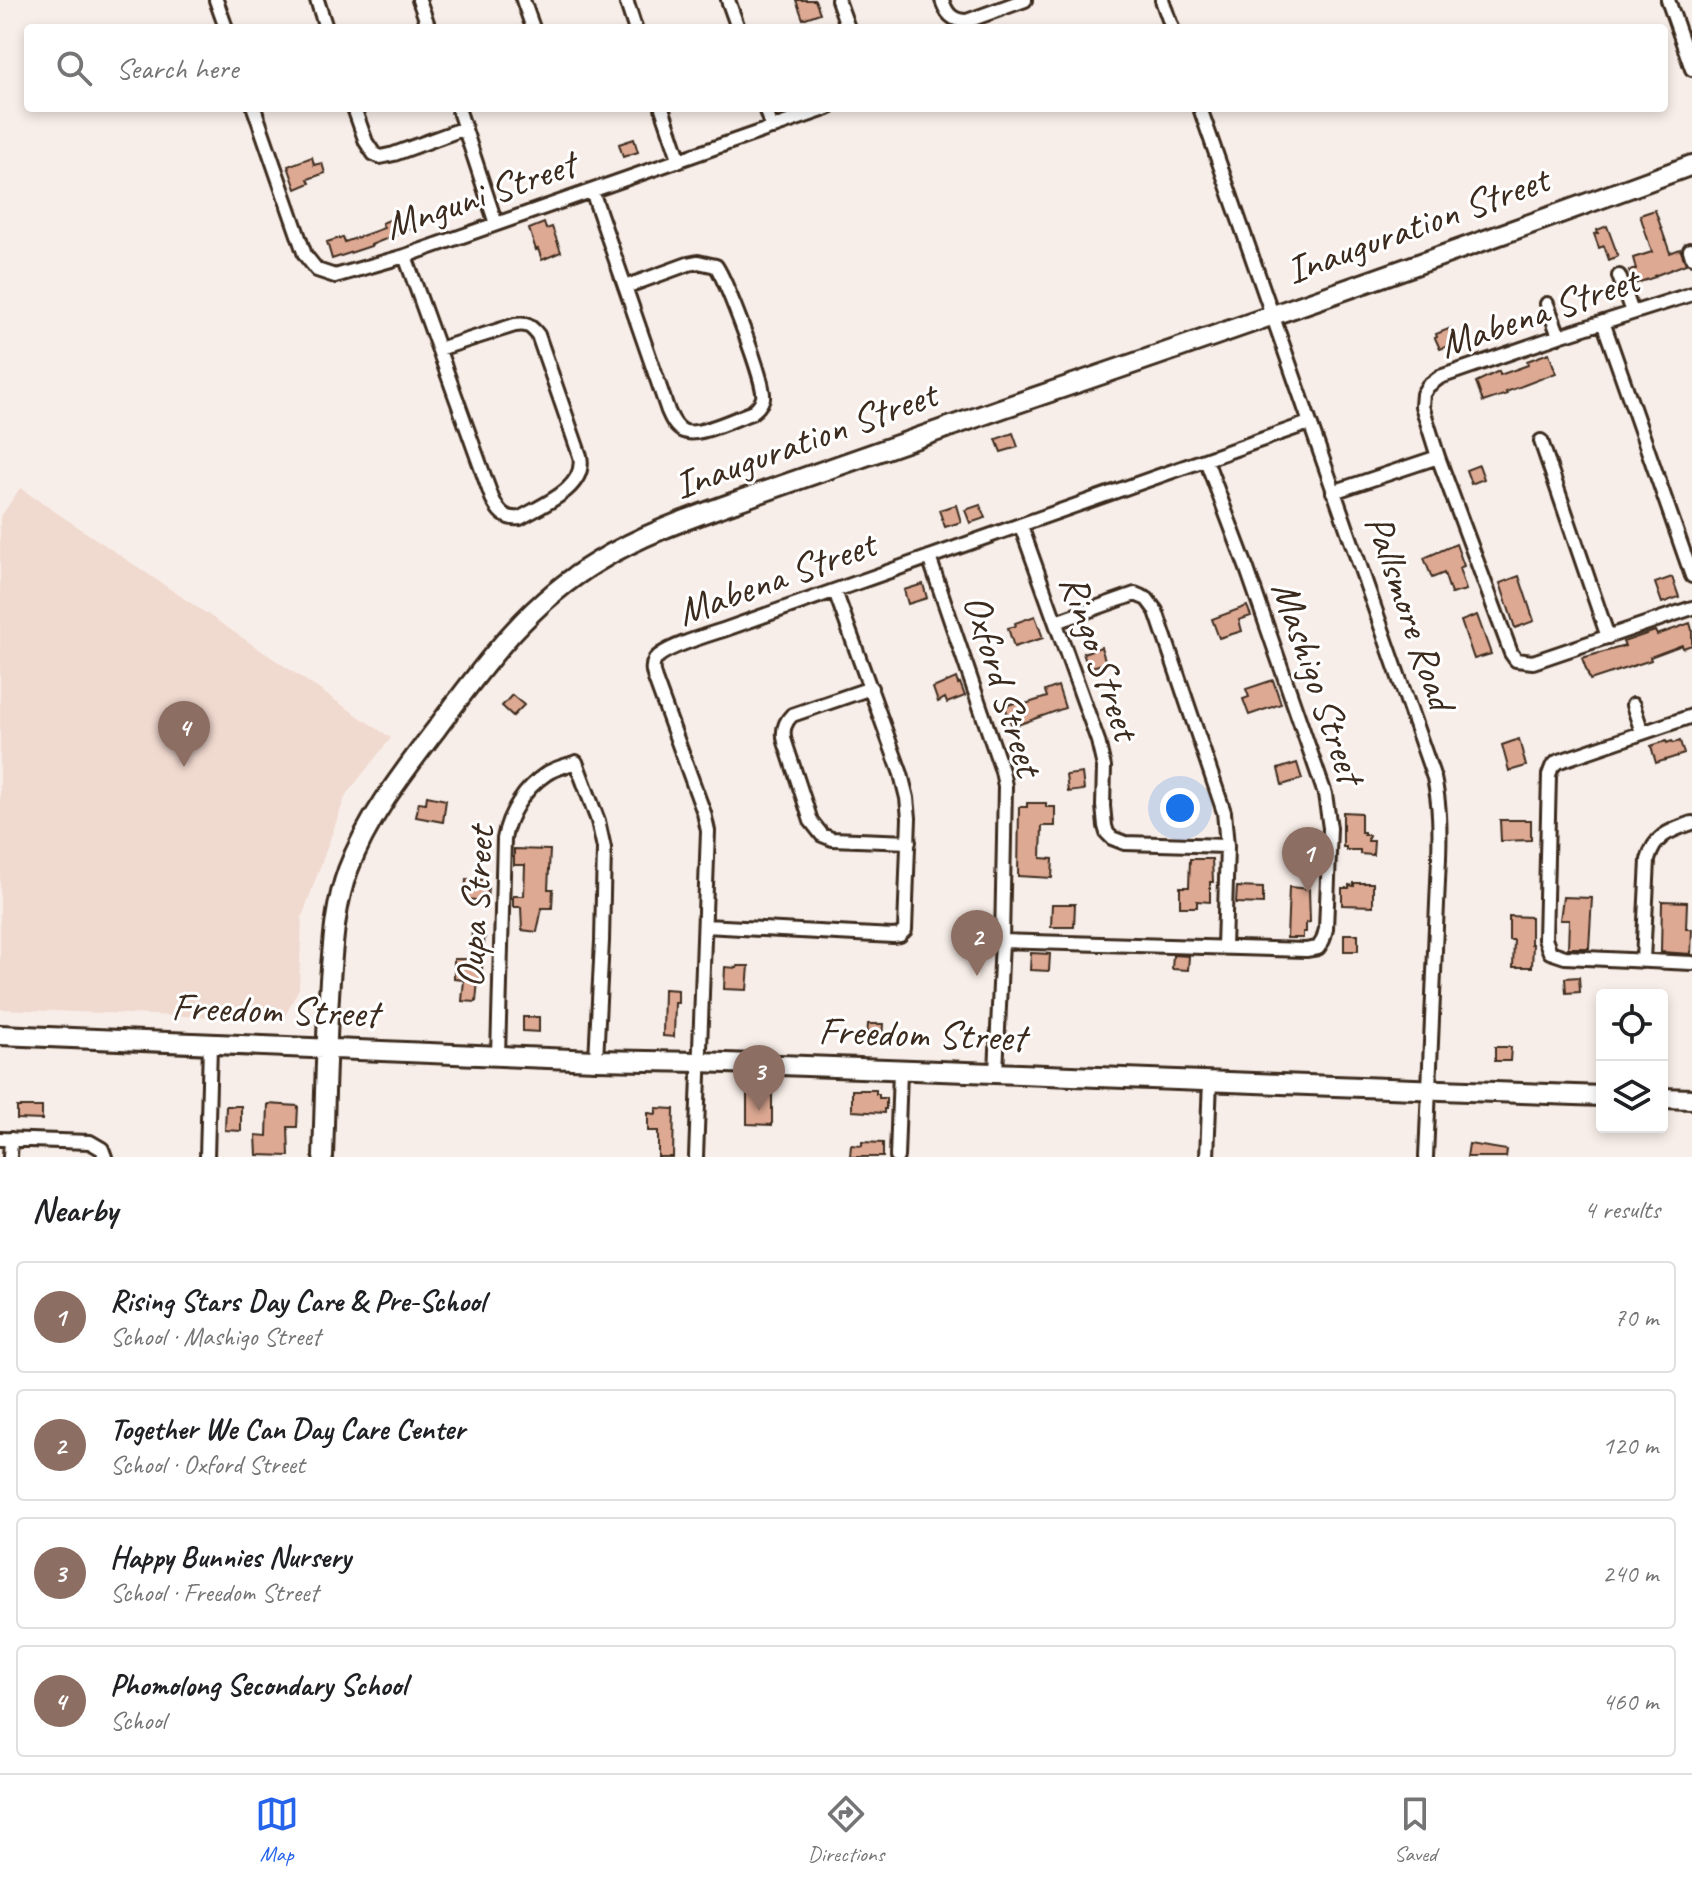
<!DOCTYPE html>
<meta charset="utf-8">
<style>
:root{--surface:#fff;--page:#f6f6f6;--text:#202124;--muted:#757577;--line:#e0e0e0;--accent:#2563eb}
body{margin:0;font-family:Caveat,sans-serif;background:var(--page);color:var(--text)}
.controls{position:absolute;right:24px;bottom:24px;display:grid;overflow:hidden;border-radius:8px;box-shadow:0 4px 12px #0003}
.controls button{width:72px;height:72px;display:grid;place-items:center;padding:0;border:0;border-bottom:2px solid var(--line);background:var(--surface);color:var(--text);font:40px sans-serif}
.you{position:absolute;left:1180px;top:808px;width:28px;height:28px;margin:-20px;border:6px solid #fff;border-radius:50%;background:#1a73e8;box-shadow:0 0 0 12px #1a73e833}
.badge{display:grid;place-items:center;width:52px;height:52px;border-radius:50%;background:var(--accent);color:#fff;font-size:26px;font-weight:700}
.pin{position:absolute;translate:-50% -66px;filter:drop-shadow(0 2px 4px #0008)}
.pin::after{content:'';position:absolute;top:42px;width:28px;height:24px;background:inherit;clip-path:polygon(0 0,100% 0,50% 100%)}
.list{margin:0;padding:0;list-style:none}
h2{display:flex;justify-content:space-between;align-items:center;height:104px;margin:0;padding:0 32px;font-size:34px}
h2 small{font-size:26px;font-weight:400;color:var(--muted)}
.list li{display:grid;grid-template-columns:52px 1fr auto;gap:24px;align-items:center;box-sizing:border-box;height:112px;margin:0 16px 16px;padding:0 16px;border:2px solid var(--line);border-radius:8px}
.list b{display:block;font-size:30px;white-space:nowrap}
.list p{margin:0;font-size:26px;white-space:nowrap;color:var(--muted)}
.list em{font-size:26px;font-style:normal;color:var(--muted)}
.icon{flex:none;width:44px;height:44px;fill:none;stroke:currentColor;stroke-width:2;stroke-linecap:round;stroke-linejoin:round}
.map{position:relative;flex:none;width:1692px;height:1157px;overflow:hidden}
.search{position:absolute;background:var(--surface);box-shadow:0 4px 12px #0003;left:24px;right:24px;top:24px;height:88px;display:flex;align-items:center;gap:20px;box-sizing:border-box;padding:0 28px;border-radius:8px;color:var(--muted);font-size:30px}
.sheet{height:616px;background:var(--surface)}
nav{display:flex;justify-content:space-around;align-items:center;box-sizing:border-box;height:112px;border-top:2px solid var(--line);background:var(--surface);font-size:22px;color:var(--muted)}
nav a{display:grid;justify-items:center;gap:4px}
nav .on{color:var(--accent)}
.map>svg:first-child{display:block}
</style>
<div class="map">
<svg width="1692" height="1157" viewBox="0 0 1692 1157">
<rect width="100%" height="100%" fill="#f8eee9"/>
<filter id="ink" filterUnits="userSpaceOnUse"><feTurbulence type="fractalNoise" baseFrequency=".0125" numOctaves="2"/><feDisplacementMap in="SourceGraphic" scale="16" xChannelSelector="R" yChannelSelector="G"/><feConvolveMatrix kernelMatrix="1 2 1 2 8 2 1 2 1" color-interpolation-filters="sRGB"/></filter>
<g filter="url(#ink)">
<path fill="#f0d9cf" d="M20,488L391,738L346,795L302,917L299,988L283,1020L0,1009V518Z"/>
<path fill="#dea993" stroke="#3b2a1e" stroke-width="2" d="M796,0H815L820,13L803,19Z
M634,139L638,152L623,157L619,144Z
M312,157L314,165L322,163L325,173L308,179L310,183L296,189L288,166Z
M1655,210L1670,253L1680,249L1686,264L1654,276L1655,277L1634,284L1629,271L1636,269L1633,258L1652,252L1640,215Z
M394,218L396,223L410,218L413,228L371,245V246L332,259L327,242L343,237L345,242L384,228L382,223Z
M544,223L546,229L552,227L561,252L542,260L538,249L536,250L529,229Z
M1607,226L1618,256L1609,260L1604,246L1599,248L1594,234L1598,233L1597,230Z
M1451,328L1457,343L1440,349L1435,338L1437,337L1436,334Z
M1549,353L1556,373L1506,392L1507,394L1483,402L1476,382L1499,371L1500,375L1528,365L1527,361Z
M1013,433L1018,447L1001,452L996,439Z
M1479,465L1484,479L1471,484L1466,470Z
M956,505L961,522L945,527L939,510Z
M980,505L985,518L970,523L965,510Z
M1456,544L1464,566L1459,568L1466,590L1451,594L1444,573L1432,578L1424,558Z
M1519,576L1534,621L1515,628L1500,583Z
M1672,577L1679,597L1662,603L1655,583Z
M923,584L927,598L908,604L904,590Z
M1247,606L1251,616L1239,620L1242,631L1219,638L1212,619Z
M1477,615L1491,654L1474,659L1461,621Z
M1035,616L1043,638L1014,647L1008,628L1016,626L1015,623Z
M1690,623L1692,630V645L1683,648L1682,645L1650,657L1651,660L1590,680L1582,658L1625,646L1623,642L1655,631L1657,635Z
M1101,647L1106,663L1088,668L1083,653Z
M956,678L958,684L960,683L965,696L947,703L945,698L938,702L933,688Z
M1273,680L1281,704L1249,715L1243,699L1249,697L1246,689Z
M1058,686L1065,708L1012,727L1005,706L1021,701L1022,705L1047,697L1045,691Z
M512,695L524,705L513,716L502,706Z
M1519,739L1526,766L1509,771L1502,745Z
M1666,741L1667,743L1672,741L1673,743L1680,741L1684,754L1656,763L1651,746Z
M1297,763L1302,779L1282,785L1278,769Z
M1082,773L1084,790L1068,792L1066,775Z
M427,796L446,800L443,822L416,817L419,802L426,803Z
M1027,803H1046V807H1055V826H1042L1041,858L1053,859L1052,878L1018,876L1019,807H1027Z
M1343,812L1361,813V832H1364V835H1369L1368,841H1374L1373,855L1360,854V850H1346V847H1343Z
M1500,820H1531V840L1501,841Z
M514,849L550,850L548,889H553L552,908H542L537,932L522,930L521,907H513V896H524L525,865H514Z
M1190,859H1212L1213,882H1210V902L1197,901V907H1180V887H1189Z
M466,879L485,880L484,885L488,886L487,901L465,899Z
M1354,883H1373V906L1342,905V888H1349V885L1354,886Z
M1237,887L1263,888V904L1236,903Z
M1289,887L1309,889L1310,922L1306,923V932H1303V938H1287Z
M1563,897L1592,898L1589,948H1568L1569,920H1560Z
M1662,901L1687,902L1686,929H1692L1691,954L1661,952Z
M1052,904H1075L1074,927H1051Z
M1509,916L1531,917V944H1533L1532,967H1513L1514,940H1509Z
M472,931L485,932L481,980H478L476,1002L462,1001L464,980L454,979V959H470Z
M1344,934H1358V951H1344Z
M1031,953L1050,954L1049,971L1030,970Z
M1173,955L1189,956L1188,970L1172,969Z
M738,966H749L747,990L724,989L725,967L737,968Z
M1579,977L1580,992L1566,993L1565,978Z
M664,989L678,990V1003H675L674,1037L663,1036Z
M523,1017H539V1032L523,1031Z
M868,1024H883L882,1040L867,1039Z
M1495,1047H1511L1510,1061H1495Z
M852,1090H876V1094H879V1098H886V1109H884V1113L852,1111Z
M747,1092L772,1093V1125L747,1124Z
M268,1104L298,1106L297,1127H288L289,1156L257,1155L256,1135L267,1136Z
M226,1106H241V1131L225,1130Z
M17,1107H42V1120L17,1119Z
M656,1108L674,1109L673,1157H658V1131H648V1113L656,1114Z
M862,1142L883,1143V1157H850L851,1145L862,1146Z
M1469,1144L1507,1150L1506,1157H1467Z"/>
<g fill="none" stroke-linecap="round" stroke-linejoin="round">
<g stroke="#3b2a1e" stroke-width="18">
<path id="street" d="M216,0L226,28
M317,0L326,28
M419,0L429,28
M523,0L533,28
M626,0L635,28
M728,0L738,28
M838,0L848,28
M942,0C946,13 952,21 967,21L1025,0
M1162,0L1172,28
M1668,0L1692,69
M254,108L305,255L317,270L335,276L405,256L828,108
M354,108L366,142L374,154L380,157L394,154L465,128
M458,108L496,224
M662,108L680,161
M765,108L772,128
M1200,108L1434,778C1440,805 1440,830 1439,858L1426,1157
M592,191L668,411C671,418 675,427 683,431C697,438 736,418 751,413C756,409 761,405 763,398C766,383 726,281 716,266L698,262L688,264L625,287
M1690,250L1692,257
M405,256L492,498C498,511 505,520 520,518C544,504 587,488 580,456L538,335C531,326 527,323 515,325L439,349
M1619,276L1632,312
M1692,294L1559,336L1440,377L1428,386L1423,394L1422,406L1438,457L1511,653L1516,660L1533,662L1692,608
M1547,304L1559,336
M1603,322L1692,576
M1541,441L1608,637
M1333,492L1438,457
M1021,526L1098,741L1104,767L1103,806L1105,826L1107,833L1112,838L1125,843L1227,846
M929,557L1002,771L1005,786L1002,941L996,1072
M1056,622L1135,594L1147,599L1156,611L1224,812L1227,846L1224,947
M871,688L792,715C784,723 782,731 785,742L811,821L822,835L832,839L909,842
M1633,705L1642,732
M1692,716L1557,762L1552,767L1549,775L1545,939L1550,952L1565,957L1692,963
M705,926L893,936L900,935L905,930L909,818L907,798L901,774L835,591
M1002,941L1306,950L1318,948L1323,940L1326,929L1330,828L1325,794L1247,569L1206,460
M1643,960L1648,860C1655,835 1669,831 1692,823
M498,1055L504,839C508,814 525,788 546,774C554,768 566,766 576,762L598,821L604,848L602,941L596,1060
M0,1139L90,1142L102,1149L105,1157
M10,1157L11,1139
M207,1157L210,1045
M696,1157L708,831L704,813L655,679C653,672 651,667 655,660C662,648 711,634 726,629L1309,423
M897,1157L900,1071
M1207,1157L1210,1080"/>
</g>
<g stroke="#3b2a1e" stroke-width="24">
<path id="secondary" d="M0,1035L596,1060L699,1062L1602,1096
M1662,1098L1692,1099
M323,1157C325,1098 326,1039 330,980C333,943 335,905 348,870C368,817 403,773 437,728C484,665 527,604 597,562C647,531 705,513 760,493C842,464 924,435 1006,407C1236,329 1464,249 1692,165"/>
</g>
<use href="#street" stroke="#fff" stroke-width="12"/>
<use href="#secondary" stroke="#fff" stroke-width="18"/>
</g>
</g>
<g text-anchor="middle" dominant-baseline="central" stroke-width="6" stroke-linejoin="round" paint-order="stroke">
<g font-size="40" fill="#3b2a1e" stroke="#fff">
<text transform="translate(480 195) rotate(-19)">Mnguni Street</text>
<text transform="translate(1417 225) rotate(-20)">Inauguration Street</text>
<text transform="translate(1539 312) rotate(-19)">Mabena Street</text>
<text transform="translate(805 440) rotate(-20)">Inauguration Street</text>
<text transform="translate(776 578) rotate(-20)">Mabena Street</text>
<text transform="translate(1410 612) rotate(71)">Pallsmore Road</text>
<text transform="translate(1100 657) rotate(71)">Ringo Street</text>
<text transform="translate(1318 682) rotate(71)">Mashigo Street</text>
<text transform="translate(1003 685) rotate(73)">Oxford Street</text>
<text transform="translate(475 907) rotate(-86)">Oupa Street</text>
<text transform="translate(275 1010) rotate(2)">Freedom Street</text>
<text transform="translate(922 1034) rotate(2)">Freedom Street</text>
</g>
</g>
</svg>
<div class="controls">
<button><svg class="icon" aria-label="locate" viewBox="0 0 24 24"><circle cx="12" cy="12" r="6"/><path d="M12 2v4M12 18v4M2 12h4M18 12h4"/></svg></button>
<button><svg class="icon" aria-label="layers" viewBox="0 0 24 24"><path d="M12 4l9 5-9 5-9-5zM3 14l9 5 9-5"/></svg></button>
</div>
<div class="you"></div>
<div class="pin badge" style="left:1308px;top:893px;background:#8d6e63">1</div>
<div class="pin badge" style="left:977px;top:976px;background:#8d6e63">2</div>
<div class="pin badge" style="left:759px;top:1111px;background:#8d6e63">3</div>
<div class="pin badge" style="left:184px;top:767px;background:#8d6e63">4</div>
<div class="search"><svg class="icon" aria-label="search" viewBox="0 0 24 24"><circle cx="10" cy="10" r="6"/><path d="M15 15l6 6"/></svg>Search here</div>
</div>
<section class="sheet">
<h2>Nearby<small>4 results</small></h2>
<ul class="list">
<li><span class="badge" style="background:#8d6e63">1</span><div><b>Rising Stars Day Care &amp; Pre-School</b><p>School · Mashigo Street</p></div><em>70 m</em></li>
<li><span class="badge" style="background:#8d6e63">2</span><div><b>Together We Can Day Care Center</b><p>School · Oxford Street</p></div><em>120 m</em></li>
<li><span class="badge" style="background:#8d6e63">3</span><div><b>Happy Bunnies Nursery</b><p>School · Freedom Street</p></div><em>240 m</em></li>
<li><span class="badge" style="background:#8d6e63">4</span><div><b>Phomolong Secondary School</b><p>School</p></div><em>460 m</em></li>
</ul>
</section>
<nav>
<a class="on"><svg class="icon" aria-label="map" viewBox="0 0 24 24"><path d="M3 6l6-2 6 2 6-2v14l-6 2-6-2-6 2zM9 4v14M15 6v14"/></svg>Map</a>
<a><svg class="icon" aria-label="directions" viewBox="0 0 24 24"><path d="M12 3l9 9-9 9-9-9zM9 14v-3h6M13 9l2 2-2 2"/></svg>Directions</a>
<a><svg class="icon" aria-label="saved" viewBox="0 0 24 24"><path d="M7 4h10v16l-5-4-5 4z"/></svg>Saved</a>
</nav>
